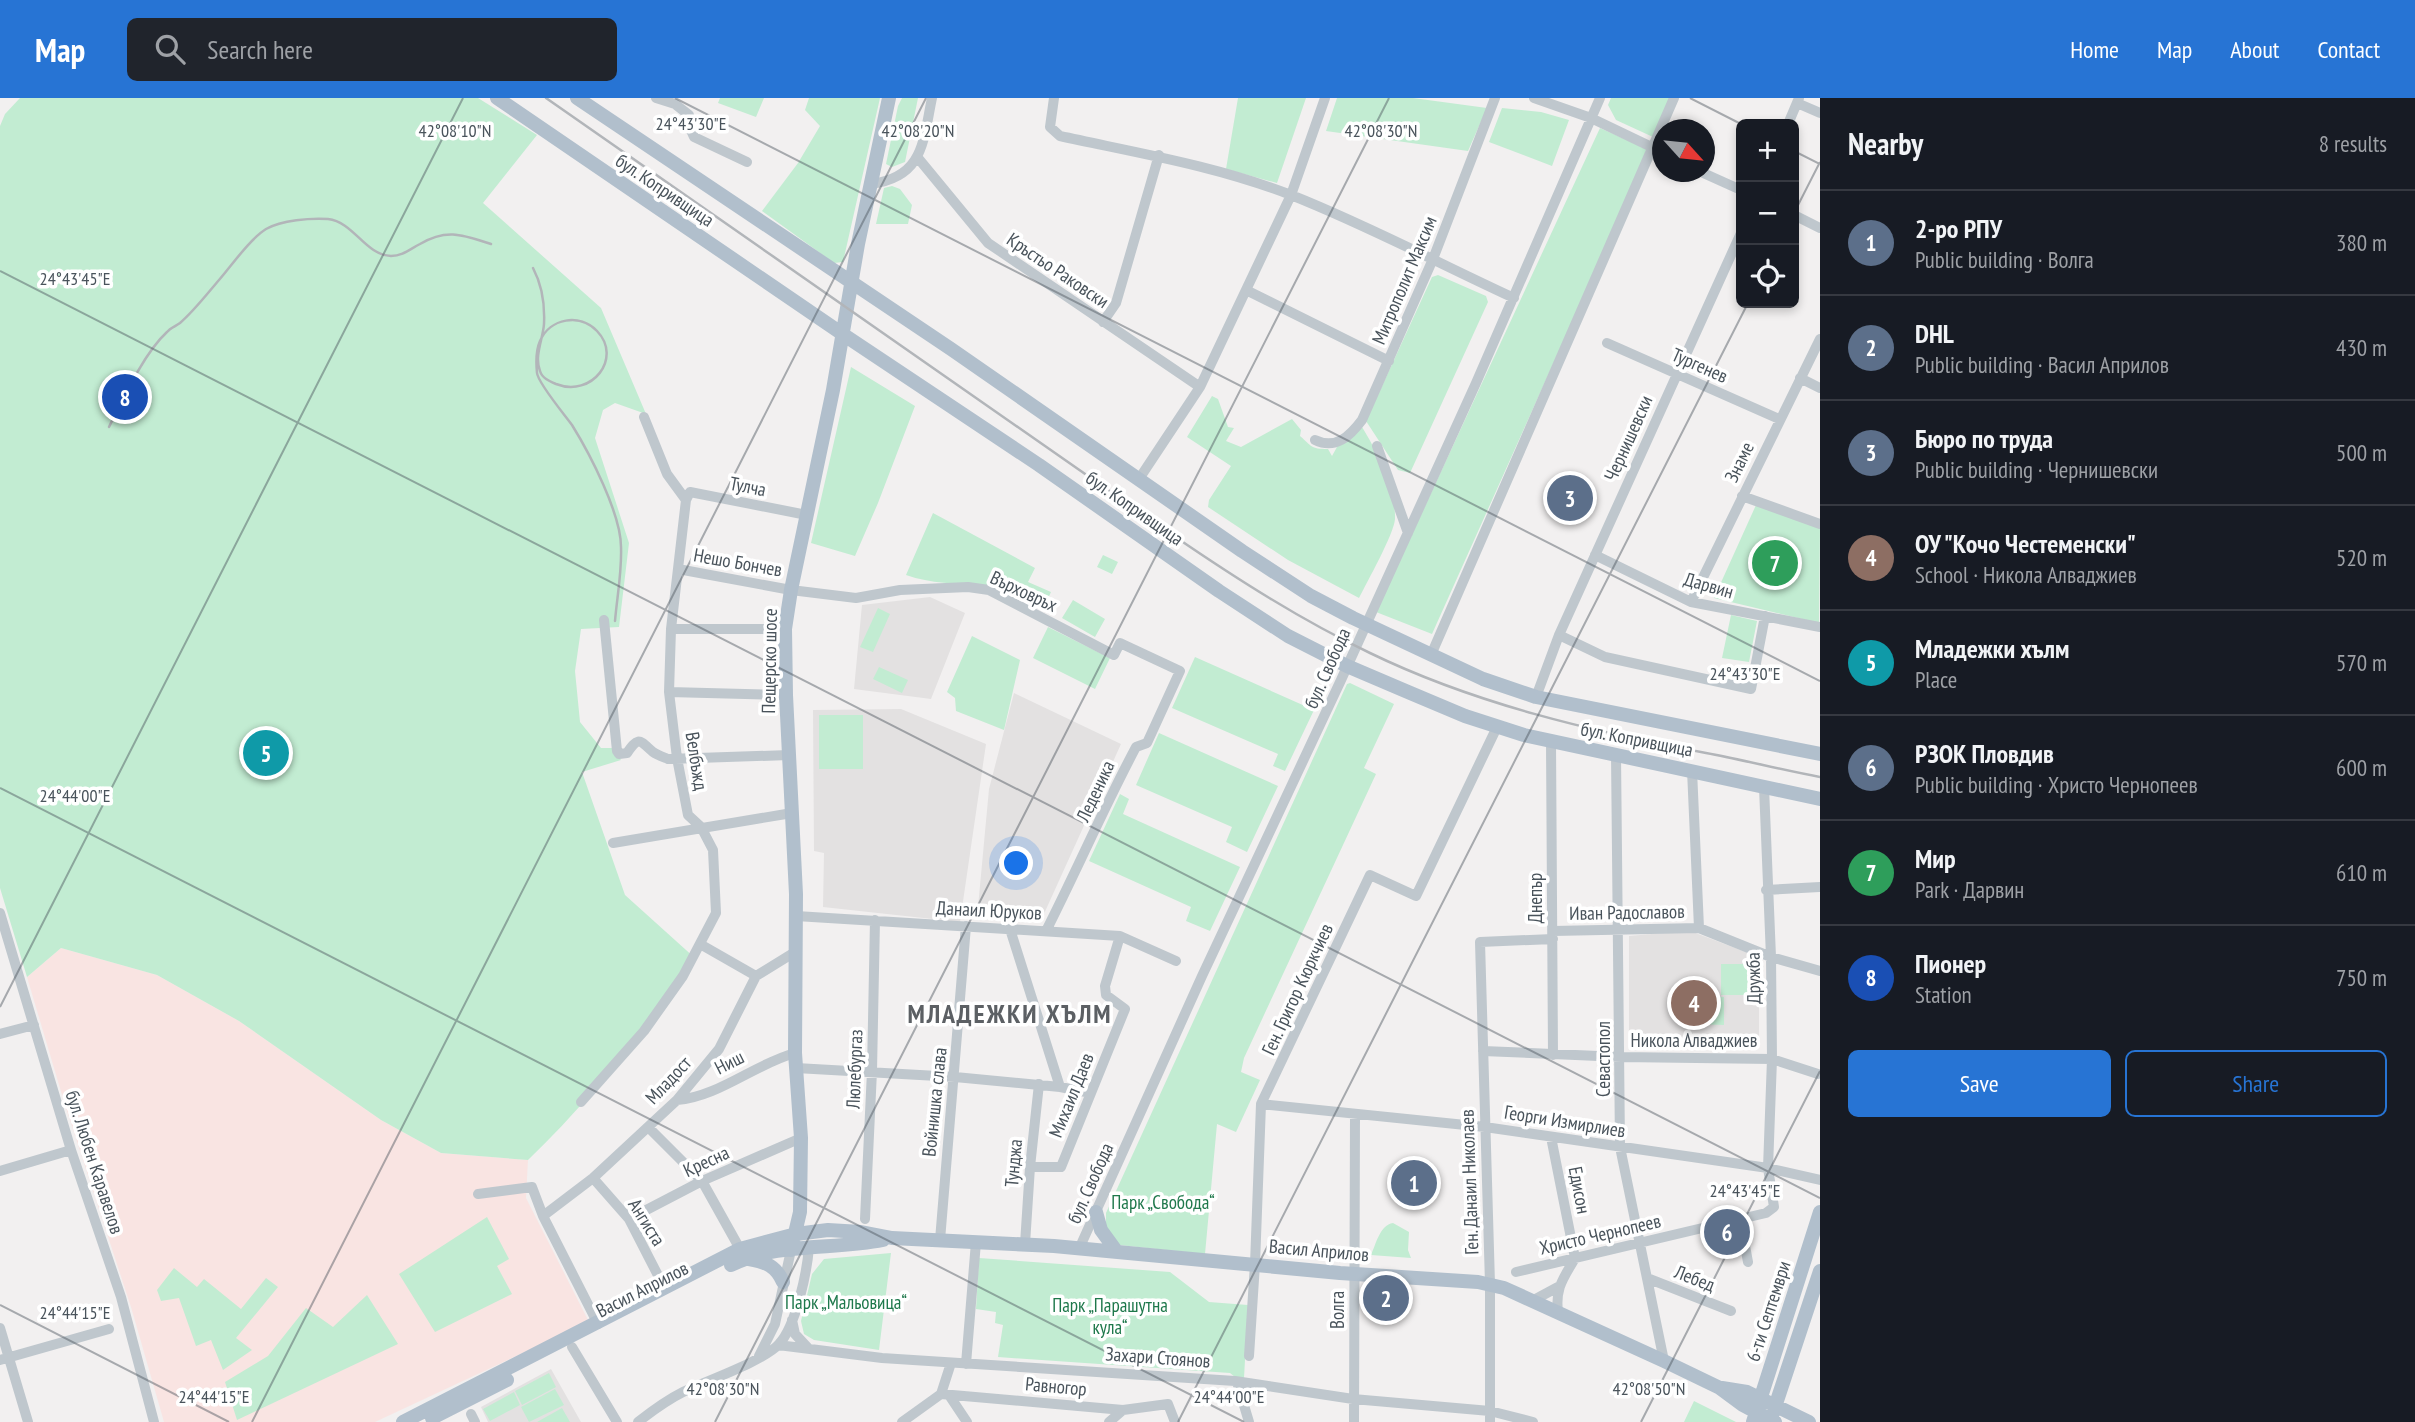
<!DOCTYPE html>
<meta charset="utf-8">
<style>
:root{--surface:#171b24;--page:#20242c;--text:#f1f3f6;--muted:#9ea1a6;--line:#363941;--accent:#2774d4}
body{margin:0;font-family:"PT Sans Narrow",sans-serif;background:var(--page);color:var(--text)}
.controls{position:absolute;right:21px;top:21px;display:grid;overflow:hidden;border-radius:10px;box-shadow:0 4px 10px #0003}
.controls button{width:63px;height:63px;display:grid;place-items:center;padding:0;border:0;border-bottom:2px solid var(--line);background:var(--surface);color:var(--text);font:35px sans-serif}
.compass{position:absolute;left:1652px;top:21px;width:63px;height:63px;border-radius:50%;background:var(--surface);box-shadow:0 4px 10px #0003;rotate:117deg}
.you{position:absolute;left:1017px;top:766px;width:24px;height:24px;margin:-18px;border:5px solid #fff;border-radius:50%;background:#1a73e8;box-shadow:0 0 0 10px #1a73e833}
.badge{display:grid;place-items:center;width:46px;height:46px;border-radius:50%;background:var(--accent);color:#fff;font-size:23px;font-weight:700}
.pin{position:absolute;translate:-50% -50%;border:4px solid #fff;box-shadow:0 2px 7px #0006}
.list{margin:0;padding:0;list-style:none}
h2{display:flex;justify-content:space-between;align-items:center;height:91px;margin:0;padding:0 28px;font-size:30px}
h2 small{font-size:23px;font-weight:400;color:var(--muted)}
.list li{display:grid;grid-template-columns:46px 1fr auto;gap:21px;align-items:center;box-sizing:border-box;height:105px;padding:0 28px;border-top:2px solid var(--line)}
.list b{display:block;font-size:26px;white-space:nowrap}
.list p{margin:0;font-size:23px;white-space:nowrap;color:var(--muted)}
.list em{font-size:23px;font-style:normal;color:var(--muted)}
.actions{display:flex;gap:14px;padding:21px 28px}
.actions a{flex:1;padding:16px 0;border:2px solid var(--accent);border-radius:10px;text-align:center;font-size:24px;color:var(--accent)}
.actions .main{background:var(--accent);color:#fff}
.icon{flex:none;width:38px;height:38px;fill:none;stroke:currentColor;stroke-width:2;stroke-linecap:round;stroke-linejoin:round}
.map{position:relative;flex:none;width:1820px;height:1324px;overflow:hidden}
header{display:flex;align-items:center;gap:42px;box-sizing:border-box;height:98px;padding:0 35px;background:var(--accent);color:#fff}
header strong{font-size:33px}
nav{display:flex;gap:38px;margin-inline-start:auto;font-size:24px}
.search{width:490px;height:63px;background:var(--page);display:flex;align-items:center;gap:18px;box-sizing:border-box;padding:0 24px;border-radius:10px;color:var(--muted);font-size:26px}
main{display:flex}
aside{flex:1;background:var(--surface)}
.map>svg:first-child{display:block}
</style>
<header>
<strong>Map</strong>
<div class="search"><svg class="icon" aria-label="search" viewBox="0 0 24 24"><circle cx="10" cy="10" r="6"/><path d="M15 15l6 6"/></svg>Search here</div>
<nav><a>Home</a><a>Map</a><a>About</a><a>Contact</a></nav>
</header>
<main>
<div class="map">
<svg width="1820" height="1324" viewBox="0 0 1820 1324">
<rect width="100%" height="100%" fill="#f2f0f0"/>
<path fill="#e3e1e1" d="M930,499L965,515L931,601L854,591L862,507Z
M1014,595L1121,646L1043,818L978,809L989,691Z
M901,611L986,646L960,824L823,809L824,755L814,753L813,612Z
M1686,833L1693,834L1759,859V950L1629,952V838Z
M551,1271L581,1324H488L481,1309Z"/>
<path fill="#f9e4e2" d="M61,850L157,877L239,923L381,1022L441,1055L528,1062L526,1100L589,1224L375,1324H164L131,1209L65,1007L27,879Z"/>
<path fill="#c2ecd2" d="M20,0H478L537,37L483,105L601,210L646,316L615,305L603,312L595,340L629,445L619,529L581,531L575,573L580,624L601,650H612L621,662L582,674L625,797L696,861C645,931 591,1002 528,1062L441,1055L381,1022L239,923L157,877L61,850L27,879L0,790V28L5,16Z
M720,0H764L756,19L718,5Z
M809,0H880L843,164L834,165L762,113L798,65L820,28L805,12Z
M902,0H918L905,64L892,69L886,66L898,8Z
M1238,0H1306L1277,85L1226,71Z
M1337,0H1413L1487,10L1468,53L1326,33Z
M1611,0H1670L1653,39L1616,22L1608,7Z
M1502,10L1541,14L1569,22L1552,68L1489,44Z
M1600,30L1649,52L1432,536L1376,514Z
M892,88L900,91L912,107L908,126H876L884,90Z
M1438,177L1486,198L1488,204L1410,375L1398,372L1366,323L1432,179Z
M851,269L915,308L878,405L855,458L811,445Z
M1212,298L1218,301L1228,329L1234,330L1226,343L1241,349L1292,321L1301,332L1300,338C1312,348 1310,351 1328,351L1332,358L1337,349L1362,329C1377,353 1396,392 1395,421C1394,436 1367,484 1359,500L1288,462L1208,409L1209,402L1231,368L1187,339Z
M1756,407L1820,430L1819,525L1714,500Z
M933,415L1035,470L1028,484L1051,494L1044,509C1023,500 1004,491 982,488C956,485 931,486 906,477Z
M1103,457L1118,464L1112,476L1097,469Z
M1073,502L1105,521L1095,539L1062,520Z
M878,510L890,516L873,554L860,549Z
M1731,517L1757,523L1749,564L1722,560Z
M1048,529L1110,560L1095,591L1033,560Z
M972,538L1020,562L1004,632L956,613L955,600L947,594Z
M1195,559L1314,612L1285,673L1273,668L1278,656L1172,610Z
M879,569L908,582L902,595L873,581Z
M1350,585L1394,606L1364,670L1376,676L1244,960L1241,974L1260,982L1236,1034L1217,1026L1205,1156L1119,1147L1106,1132V1115L1347,586Z
M819,617H863V671H819Z
M1159,635L1278,688L1247,754L1226,744L1232,729L1136,687Z
M1120,696L1129,701L1123,716L1240,769L1210,833L1186,823L1191,809L1089,763Z
M1721,866H1756V897H1721Z
M1694,898L1724,899V927L1694,926Z
M487,1119L509,1161L497,1168L512,1196L435,1234L399,1176Z
M1393,1125L1409,1134L1408,1152L1411,1160L1371,1157C1376,1146 1380,1127 1393,1125Z
M891,1155L879,1252L814,1242L804,1236L801,1223L812,1176L824,1161Z
M979,1160L1170,1174L1209,1204L1248,1207L1244,1280L1235,1279L1230,1275L998,1259L1003,1227L995,1225L996,1214L976,1211Z
M174,1170L197,1189L204,1181L241,1211L266,1180L278,1189L236,1240L252,1252L223,1272L211,1242L196,1248L179,1200L161,1203L157,1192Z
M367,1197L398,1246L237,1322L225,1284L268,1258L306,1210L333,1229Z
M549,1275L556,1289L522,1307L515,1293Z
M555,1291L564,1307L529,1324L521,1309Z
M514,1294L520,1307L490,1323L483,1311Z
M1694,1303L1736,1324H1684Z
M562,1310L570,1324H537Z"/>
<path fill="#92d4e5" d="M273,634L282,635L284,639L275,655L266,650Z"/>
<g fill="none" stroke-linecap="round" stroke-linejoin="round">
<path stroke="#bfc7cd" stroke-width="10" d="M656,0L675,6L689,17V28L694,39L747,64
M1054,0L1050,29L1060,38C1138,55 1217,68 1291,97C1367,127 1440,166 1514,200
M1534,0L1591,20L1662,54
M1797,5L1820,15
M1788,26L1799,0
M918,60L988,145L1200,289
M1701,74L1741,92
M871,86C924,79 923,43 932,0
M1794,117L1820,130
M1246,192L1389,263
M1103,224L1116,205L1159,57
M1607,245L1779,321
M1800,280L1820,290
M644,319L667,376L686,402
M1315,342C1336,352 1350,338 1362,322L1433,161L1495,0
M1377,348L1408,435
M1139,381L1200,289L1291,97L1325,0
M1742,398L1820,426
M686,402L690,394L807,417
M1595,457L1691,504L1820,529
M678,471L791,492L856,500L900,492L968,489L989,492L1114,557L1120,545L1180,573L1147,645L1136,649C1104,709 1077,772 1046,833
M1691,504L1820,241
M604,522L617,653L619,656L627,655C639,638 639,642 653,654C657,657 663,659 668,661L789,657
M671,531H785
M1559,537L1605,559L1751,591L1765,518
M1431,557L1674,0
M669,594L786,597
M1536,599L1559,537L1741,135
M1551,644L1553,957
M1616,656L1620,1049L1664,1263
M1692,672L1699,830
M613,745L792,715
M1766,792L1820,789
M0,815L71,1052L121,1199L154,1324
M796,818L1120,838L1176,863
M1010,831L1060,989
M1553,833L1699,830L1771,859L1820,873
M700,846L756,878
M0,936L34,927
M1483,953L1621,959L1772,961L1818,976
M796,970L955,979L1060,989L1091,995
M677,1002C718,999 755,966 795,955
M581,1004L644,933L683,878L716,815L713,752L701,729L688,717L677,660L669,594L671,531L686,402
M1261,1006L1485,1029L1768,1070L1820,1082
M648,1029L702,1083L740,1151
M1551,1039L1575,1160C1564,1180 1555,1189 1558,1214
M1030,1069H1061L1125,911L1106,897L1105,888L1120,838
M0,1073L71,1052
M593,1080L629,1121L665,1191
M478,1096L532,1089L543,1118L598,1226
M543,1118L593,1080L677,1002L719,951L756,878L795,854
M629,1121L702,1083L801,1040
M865,1121L872,973L875,822
M1740,1121L1748,1164
M940,1142C948,1037 958,933 966,828
M1025,1146L1030,1069L1039,986
M1079,1151L1202,878L1341,582L1476,285L1600,0
M1516,1174L1766,1115L1774,1109L1768,1070L1772,961L1771,859L1764,689
M1647,1180L1731,1213
M1532,1203L1558,1189
M792,1222L795,1236L808,1250
M0,1230L28,1324
M778,1247L882,1260L1235,1283L1353,1301L1490,1313L1533,1324
M572,1249L617,1324
M759,1258L775,1226L791,1152
M1249,1258L1255,1166L1261,1006L1370,777L1416,798L1497,629
M0,1262L109,1231
M966,1266L976,1144
M1237,1284L1249,1324
M941,1296L1123,1312L1168,1306L1175,1324
M949,1297L967,1324
M471,1316L475,1324
M638,1324C652,1313 667,1302 683,1294C706,1283 764,1263 779,1246C796,1228 807,1174 809,1149
M902,1324L941,1296L951,1265
M1109,1324L1123,1312
M1354,1324L1355,1016
M1490,1324V1186L1480,844L1553,841"/>
<path stroke="#b1bfcc" stroke-width="14" d="M497,0L844,237L1039,367L1219,493L1288,538L1347,568L1408,594L1465,618L1524,637L1820,701
M577,0L951,251L1242,453L1311,498L1353,520L1483,581L1536,599L1820,656
M1096,1114L1101,1132L1117,1154
M791,1152L800,1114L801,1040L795,955L796,796L786,597L785,531L791,492L833,292L858,146L889,0
M749,1161C766,1164 776,1168 783,1184
M731,1167C777,1144 833,1152 883,1142
M1722,1290L1747,1294L1809,1324
M432,1320L507,1282
M403,1324L740,1151L796,1136L828,1132L861,1134L892,1140L1054,1148L1340,1175L1478,1184L1504,1190L1664,1263L1720,1290L1743,1307L1775,1324
M1753,1324L1820,1114
M1770,1324L1820,1173"/>
<path stroke="#b2b5b9" stroke-width="2.5" d="M546,0L1174,438C1237,481 1301,522 1370,555C1475,606 1591,633 1706,655C1744,662 1782,672 1820,679
M533,170C542,187 545,205 544,226C543,241 534,258 540,273C542,280 549,283 556,286C592,300 623,260 597,233C580,215 550,220 540,243C536,252 536,265 537,275C538,285 564,316 572,327C590,356 621,416 621,449C622,474 617,499 615,523
M109,329C123,301 144,255 167,234C170,230 176,228 180,225C194,213 207,196 219,182C232,167 250,141 266,131C282,122 310,120 328,121C354,124 365,157 391,158C403,158 410,151 420,146C447,130 463,137 491,146"/>
</g>
<path fill="none" stroke="#49535b" stroke-width="2" stroke-opacity="0.45" d="M675,0L1820,583M1690,0L1741,26M1794,53L1820,66M1794,115L1820,64M0,173L1820,1100M0,690L1244,1324M0,909L463,0M0,1207L229,1324M252,1324L926,0M715,1324L1389,0M1178,1324L1748,205M1641,1324L1820,973"/>
<g text-anchor="middle" dominant-baseline="central" stroke-width="7" stroke-linejoin="round" paint-order="stroke">
<g font-size="19" fill="#49535b" stroke="#fff">
<text transform="translate(665 92) rotate(34)">бул. Копривщица</text>
<text transform="translate(1058 172) rotate(34)">Кръстьо Раковски</text>
<text transform="translate(1404 182) rotate(-67)">Митрополит Максим</text>
<text transform="translate(1700 267) rotate(24)">Тургенев</text>
<text transform="translate(1628 340) rotate(-66)">Чернишевски</text>
<text transform="translate(1739 364) rotate(-64)">Знаме</text>
<text transform="translate(748 388) rotate(11)">Тулча</text>
<text transform="translate(1135 410) rotate(35)">бул. Копривщица</text>
<text transform="translate(738 464) rotate(10)">Нешо Бончев</text>
<text transform="translate(1709 487) rotate(16)">Дарвин</text>
<text transform="translate(1024 493) rotate(25)">Върховръх</text>
<text transform="translate(769 563) rotate(-89)">Пещерско шосе</text>
<text transform="translate(1327 570) rotate(-66)">бул. Свобода</text>
<text transform="translate(1637 641) rotate(11)">бул. Копривщица</text>
<text transform="translate(697 663) rotate(81)">Велбъжд</text>
<text transform="translate(1095 693) rotate(-65)">Леденика</text>
<text transform="translate(1535 800) rotate(-90)">Днепър</text>
<text transform="translate(989 812) rotate(3)">Данаил Юруков</text>
<text transform="translate(1627 814) rotate(-1)">Иван Радославов</text>
<text transform="translate(1753 880) rotate(-91)">Дружба</text>
<text transform="translate(1297 891) rotate(-65)">Ген. Григор Кюркчиев</text>
<text x="1694" y="942">Никола Алваджиев</text>
<text transform="translate(1603 961) rotate(-90)">Севастопол</text>
<text transform="translate(729 964) rotate(-27)">Ниш</text>
<text transform="translate(854 971) rotate(-88)">Люлебургаз</text>
<text transform="translate(668 982) rotate(-47)">Младост</text>
<text transform="translate(1071 997) rotate(-68)">Михаил Даев</text>
<text transform="translate(934 1004) rotate(-84)">Войнишка слава</text>
<text transform="translate(1565 1023) rotate(9)">Георги Измирлиев</text>
<text transform="translate(706 1063) rotate(-25)">Кресна</text>
<text transform="translate(95 1064) rotate(72)">бул. Любен Каравелов</text>
<text transform="translate(1013 1065) rotate(-85)">Тунджа</text>
<text transform="translate(1469 1084) rotate(-92)">Ген. Данаил Николаев</text>
<text transform="translate(1090 1085) rotate(-66)">бул. Свобода</text>
<text transform="translate(1580 1092) rotate(79)">Едисон</text>
<text transform="translate(647 1124) rotate(58)">Ангиста</text>
<text transform="translate(1600 1136) rotate(-13)">Христо Чернопеев</text>
<text transform="translate(1319 1152) rotate(5)">Васил Априлов</text>
<text transform="translate(1695 1180) rotate(21)">Лебед</text>
<text transform="translate(642 1191) rotate(-27)">Васил Априлов</text>
<text transform="translate(1337 1212) rotate(-90)">Волга</text>
<text transform="translate(1768 1213) rotate(-72)">6-ти Септември</text>
<text transform="translate(1158 1259) rotate(4)">Захари Стоянов</text>
<text transform="translate(1056 1288) rotate(5)">Равногор</text>
</g>
<g font-size="19" fill="#1e784b" stroke="#fff">
<text x="1163" y="1104">Парк „Свобода“</text>
<text x="846" y="1204">Парк „Мальовица“</text>
<text x="1110" y="1207">Парк „Парашутна<tspan x="1110" dy="22">кула“</tspan></text>
</g>
<g font-size="26" font-weight="bold" letter-spacing="2" fill="#5c6064" stroke="#fff">
<text x="1010" y="915">МЛАДЕЖКИ ХЪЛМ</text>
</g>
</g>
<g font-size="18" text-anchor="middle" fill="#49535b" stroke="#fff" stroke-width="7" stroke-linejoin="round" paint-order="stroke">
<text x="691" y="32">24°43'30"E</text>
<text x="455" y="39">42°08'10"N</text>
<text x="918" y="39">42°08'20"N</text>
<text x="1381" y="39">42°08'30"N</text>
<text x="75" y="187">24°43'45"E</text>
<text x="1745" y="582">24°43'30"E</text>
<text x="75" y="704">24°44'00"E</text>
<text x="1745" y="1099">24°43'45"E</text>
<text x="75" y="1221">24°44'15"E</text>
<text x="723" y="1297">42°08'30"N</text>
<text x="1649" y="1297">42°08'50"N</text>
<text x="214" y="1305">24°44'15"E</text>
<text x="1229" y="1305">24°44'00"E</text>
</g>
</svg>
<div class="controls">
<button>+</button>
<button>−</button>
<button><svg class="icon" aria-label="locate" viewBox="0 0 24 24"><circle cx="12" cy="12" r="6"/><path d="M12 2v4M12 18v4M2 12h4M18 12h4"/></svg></button>
</div>
<svg class="compass" viewBox="-18 -18 36 36"><path d="M0-13l5 13h-10z" fill="#e53935"/><path d="M0 13l5-13h-10z" fill="#9ea1a6"/></svg>
<div class="you"></div>
<div class="pin badge" style="left:1414px;top:1085px;background:#5c6f8a">1</div>
<div class="pin badge" style="left:1386px;top:1200px;background:#5c6f8a">2</div>
<div class="pin badge" style="left:1570px;top:400px;background:#5c6f8a">3</div>
<div class="pin badge" style="left:1694px;top:905px;background:#8d6e63">4</div>
<div class="pin badge" style="left:266px;top:655px;background:#0f9aa8">5</div>
<div class="pin badge" style="left:1727px;top:1134px;background:#5c6f8a">6</div>
<div class="pin badge" style="left:1775px;top:465px;background:#2e9e5b">7</div>
<div class="pin badge" style="left:125px;top:299px;background:#1a4fb4">8</div>
</div>
<aside>
<h2>Nearby<small>8 results</small></h2>
<ul class="list">
<li><span class="badge" style="background:#5c6f8a">1</span><div><b>2-ро РПУ</b><p>Public building · Волга</p></div><em>380 m</em></li>
<li><span class="badge" style="background:#5c6f8a">2</span><div><b>DHL</b><p>Public building · Васил Априлов</p></div><em>430 m</em></li>
<li><span class="badge" style="background:#5c6f8a">3</span><div><b>Бюро по труда</b><p>Public building · Чернишевски</p></div><em>500 m</em></li>
<li><span class="badge" style="background:#8d6e63">4</span><div><b>ОУ &quot;Кочо Честеменски&quot;</b><p>School · Никола Алваджиев</p></div><em>520 m</em></li>
<li><span class="badge" style="background:#0f9aa8">5</span><div><b>Младежки хълм</b><p>Place</p></div><em>570 m</em></li>
<li><span class="badge" style="background:#5c6f8a">6</span><div><b>РЗОК Пловдив</b><p>Public building · Христо Чернопеев</p></div><em>600 m</em></li>
<li><span class="badge" style="background:#2e9e5b">7</span><div><b>Мир</b><p>Park · Дарвин</p></div><em>610 m</em></li>
<li><span class="badge" style="background:#1a4fb4">8</span><div><b>Пионер</b><p>Station</p></div><em>750 m</em></li>
</ul>
<div class="actions"><a class="main">Save</a><a>Share</a></div>
</aside>
</main>
